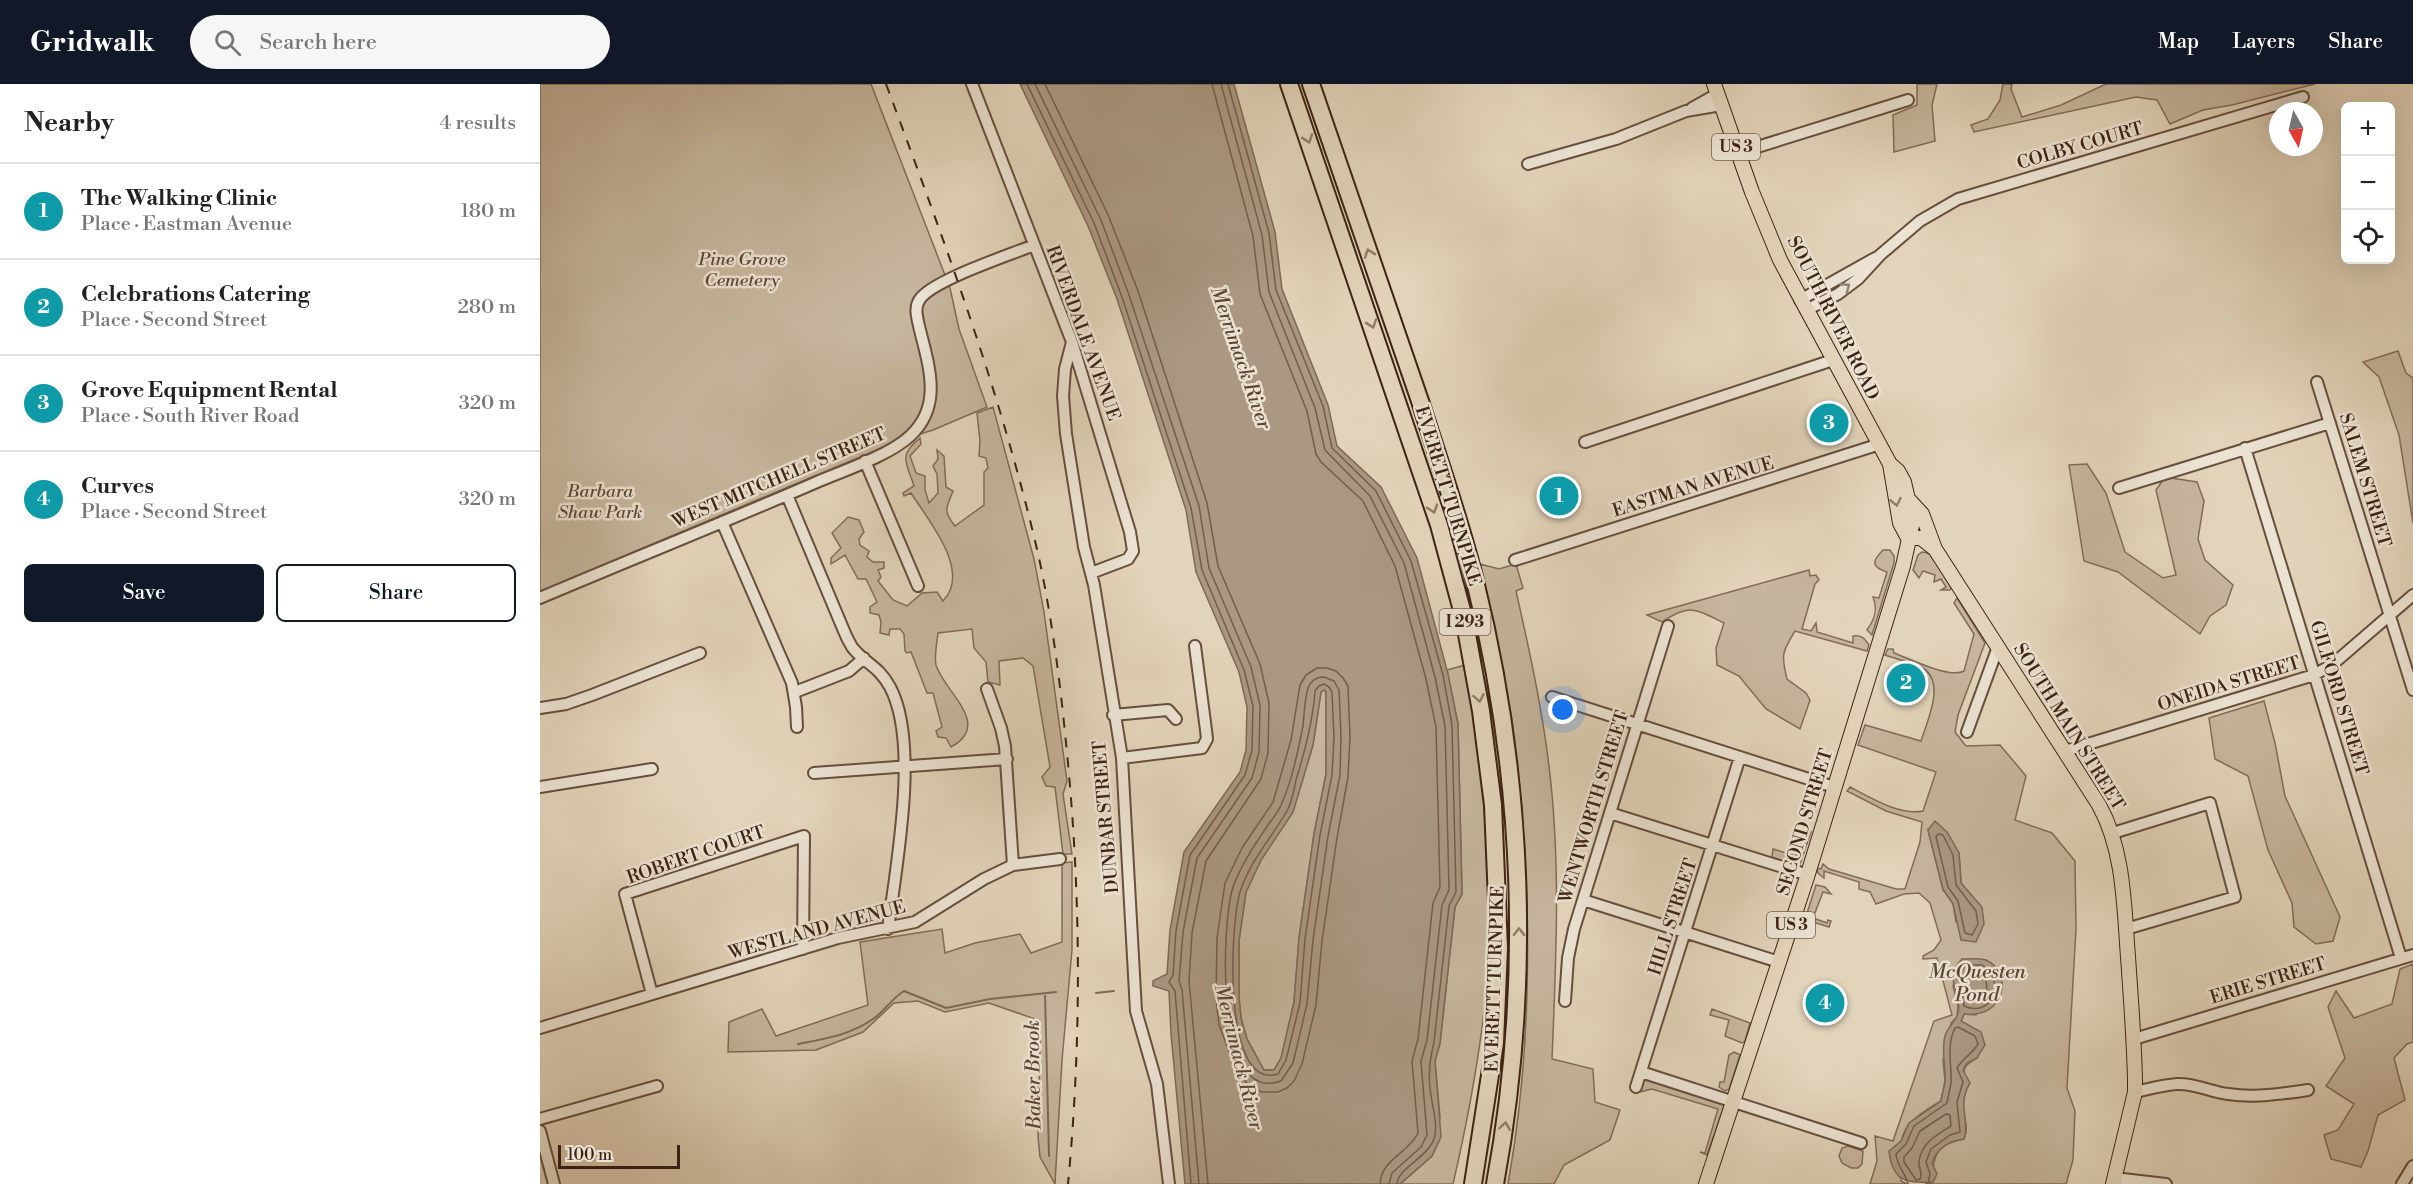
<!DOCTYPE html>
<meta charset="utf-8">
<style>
:root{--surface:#fff;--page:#f6f6f6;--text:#222;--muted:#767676;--line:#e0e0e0;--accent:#111827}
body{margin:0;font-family:"Libre Bodoni",serif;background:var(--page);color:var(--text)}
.controls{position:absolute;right:18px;top:18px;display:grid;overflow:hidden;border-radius:9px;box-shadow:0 6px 24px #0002}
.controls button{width:54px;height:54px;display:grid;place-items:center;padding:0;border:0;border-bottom:2px solid var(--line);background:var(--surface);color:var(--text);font:30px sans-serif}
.compass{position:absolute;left:1729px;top:18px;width:54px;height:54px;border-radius:50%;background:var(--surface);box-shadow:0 6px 24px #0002;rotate:172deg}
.scale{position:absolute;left:18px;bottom:15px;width:122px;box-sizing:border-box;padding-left:6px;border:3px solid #3d2313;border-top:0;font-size:16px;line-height:21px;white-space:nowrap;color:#3d2313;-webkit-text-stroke:4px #ece3d3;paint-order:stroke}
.you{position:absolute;left:1023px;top:626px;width:21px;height:21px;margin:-15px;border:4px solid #fff;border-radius:50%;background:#1a73e8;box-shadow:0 0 0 9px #1a73e833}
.badge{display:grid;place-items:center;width:39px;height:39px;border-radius:50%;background:var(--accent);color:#fff;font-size:20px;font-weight:700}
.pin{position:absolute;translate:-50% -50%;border:3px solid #fff;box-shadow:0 2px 6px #0006}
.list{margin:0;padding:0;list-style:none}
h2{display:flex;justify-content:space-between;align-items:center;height:78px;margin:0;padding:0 24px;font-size:26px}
h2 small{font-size:20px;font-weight:400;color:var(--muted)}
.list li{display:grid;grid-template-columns:39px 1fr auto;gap:18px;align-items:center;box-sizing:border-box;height:96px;padding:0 24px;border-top:2px solid var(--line)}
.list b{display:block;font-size:22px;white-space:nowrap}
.list p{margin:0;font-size:20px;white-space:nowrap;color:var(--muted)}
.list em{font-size:20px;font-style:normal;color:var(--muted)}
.actions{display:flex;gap:12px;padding:18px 24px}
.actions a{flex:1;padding:14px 0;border:2px solid var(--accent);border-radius:9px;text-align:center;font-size:21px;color:var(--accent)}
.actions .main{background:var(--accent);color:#fff}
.icon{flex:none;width:33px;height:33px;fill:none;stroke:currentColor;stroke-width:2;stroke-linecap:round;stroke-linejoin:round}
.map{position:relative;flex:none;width:1873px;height:1100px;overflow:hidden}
header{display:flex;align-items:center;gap:36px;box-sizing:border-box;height:84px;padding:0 30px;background:var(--accent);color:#fff}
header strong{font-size:28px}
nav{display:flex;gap:33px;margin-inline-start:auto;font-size:21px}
.search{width:420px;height:54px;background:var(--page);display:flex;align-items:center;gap:15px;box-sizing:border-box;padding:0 21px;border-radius:33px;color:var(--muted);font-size:22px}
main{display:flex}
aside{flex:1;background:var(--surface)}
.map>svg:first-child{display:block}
</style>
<header>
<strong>Gridwalk</strong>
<div class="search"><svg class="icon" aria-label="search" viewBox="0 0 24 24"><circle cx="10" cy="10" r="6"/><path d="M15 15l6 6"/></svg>Search here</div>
<nav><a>Map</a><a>Layers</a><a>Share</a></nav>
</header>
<main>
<aside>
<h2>Nearby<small>4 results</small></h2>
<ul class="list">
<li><span class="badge" style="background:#0f9aa8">1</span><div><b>The Walking Clinic</b><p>Place · Eastman Avenue</p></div><em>180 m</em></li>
<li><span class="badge" style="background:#0f9aa8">2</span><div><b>Celebrations Catering</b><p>Place · Second Street</p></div><em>280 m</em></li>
<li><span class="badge" style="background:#0f9aa8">3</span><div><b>Grove Equipment Rental</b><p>Place · South River Road</p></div><em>320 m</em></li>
<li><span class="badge" style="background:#0f9aa8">4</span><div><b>Curves</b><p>Place · Second Street</p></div><em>320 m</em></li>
</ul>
<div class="actions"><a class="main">Save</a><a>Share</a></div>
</aside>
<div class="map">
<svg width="1873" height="1100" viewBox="0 0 1873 1100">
<rect width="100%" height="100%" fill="#e2d4bb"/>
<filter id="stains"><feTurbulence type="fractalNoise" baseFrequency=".00333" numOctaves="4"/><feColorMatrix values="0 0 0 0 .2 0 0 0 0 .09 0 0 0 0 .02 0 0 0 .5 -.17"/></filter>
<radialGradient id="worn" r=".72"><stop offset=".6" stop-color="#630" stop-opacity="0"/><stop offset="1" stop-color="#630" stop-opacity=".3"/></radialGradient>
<path fill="#c6b69e" stroke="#826c58" stroke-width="1.5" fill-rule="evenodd" d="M0,0H331L410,204L419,245L447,323L393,346L358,357L0,507Z
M1377,0H1397L1392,21L1395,57L1354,68L1353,31L1377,21Z
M1463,0H1472L1471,5L1482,33L1521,21L1566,0H1775L1692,21L1663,26L1630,40L1617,16L1596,13L1434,48L1431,41L1448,35L1460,16Z
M1858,267L1866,289L1873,294V439L1859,351L1839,293L1823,278Z
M453,323L494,475L504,528L527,697L523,710L532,770H523L515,703L506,702L502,693L510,683L493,582L483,574L459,577L460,601L448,598L446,578L434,564L432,545L398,549C397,558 394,573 396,581C404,608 453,640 411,663L406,654L398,653L396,647L402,643L393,609H387L371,568L367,569L365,567L364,550L360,545H350L349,551L340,549L341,538L339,531L330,529V523L337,518L326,495H318L305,471L291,480V474L301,464L292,449L308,433L319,436L324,448L319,455L320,461L329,467L327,473L333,478H344V484L338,486L341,493L338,497L353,516L367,522L382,509L397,508L403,517C432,487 388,436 371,409L364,412L363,409L374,402C366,377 358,372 380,354L381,360L370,372L376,389L385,392V406L389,419L398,409L397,390L393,382L398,375L397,366L404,372L406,403L413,407C407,423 402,426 415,442L444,421V388L448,384L446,374L439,372L440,357L437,329Z
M1547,380L1566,409L1585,468L1623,494L1636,491L1616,406L1625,393L1657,398L1664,417L1658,455L1665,476L1693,501L1686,521L1670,532L1660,550L1578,488L1544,477L1529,381Z
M1343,466H1350L1354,472V479L1332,551L1327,546C1335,535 1338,525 1333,513L1339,514L1347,488C1332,483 1331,478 1343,466Z
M1382,468C1397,468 1405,491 1412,502L1410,506H1401L1406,503L1401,495L1394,498L1395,491L1383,487L1379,494L1373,486L1378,471Z
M940,480L959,485L976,480L983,504L976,507C989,565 1002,623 1009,682C1021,779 1016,877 1012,975L1053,985L1055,1018L1080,1026L1070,1056L1024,1081L1014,1100H968C993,961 992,816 977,675C970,609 954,544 940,480Z
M1269,486L1270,492L1276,491L1279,496L1275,500L1262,545L1271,547L1276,539L1277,548L1313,559V552C1322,551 1324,554 1329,561L1327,567L1255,547C1242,568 1241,571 1247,595L1266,609L1270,616L1260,645L1226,625L1199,592L1177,581L1176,564L1184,539C1155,525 1150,519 1122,538L1107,531Z
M1417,514L1445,559L1418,631L1415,648L1426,662L1460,661L1486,692L1475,736L1512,749L1535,777L1536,845L1527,1004L1535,1027L1533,1076L1526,1100H1385L1393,1098C1392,1072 1396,1060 1424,1055C1429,1044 1423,1032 1423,1021C1423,1016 1425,1011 1426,1006C1426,988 1417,985 1437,974L1421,938L1424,930L1436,931L1431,876L1422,875L1413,902L1418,922L1417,933L1411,939L1403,976L1405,997L1401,1017C1357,1043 1360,1048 1361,1097L1367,1100H1330L1337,1077L1335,1052L1353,1057L1394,937L1412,931L1397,874L1383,875V872L1394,866L1401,856L1390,819L1379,809L1364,810L1336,820L1330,808L1319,805V798L1284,787V794L1278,789L1277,784L1281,785L1283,780L1289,785L1356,805H1365L1380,758L1382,738L1346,727L1307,707L1310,703C1331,714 1360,732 1383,727L1396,688L1318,661L1325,641L1381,657C1387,637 1407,597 1381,583C1370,578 1356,575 1345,571L1348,565H1353L1354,569C1370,575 1410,595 1424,587L1434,550L1414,519ZM1388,746L1419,769L1421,799L1442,824L1416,838L1413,819L1403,806Z
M925,581C938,650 945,719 948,789C949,822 951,856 948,889C942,960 929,1031 913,1100H860L892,1072L900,1033L895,977L900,959L915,823L922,810L918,640L907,586Z
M783,606L786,608V690L774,750L759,854L754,918L741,975L734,986H724L707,955L701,934L699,914V857L706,808L721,776L753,728L773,661L781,608Z
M1724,617L1735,659L1745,712L1800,833L1793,857L1776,860L1754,843L1752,819L1728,766L1708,692L1675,675L1669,634Z
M1266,746L1271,748L1259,783L1232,773L1233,765L1256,772Z
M532,778V866L522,976L515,1100L500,1073L498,1053L500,955L495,935L449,919L405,928L378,917L354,919L323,948L276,966L188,968L189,938L222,925L236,952L328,921L320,858L402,845L405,869L435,859L480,850L491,869L522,858V779Z
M1276,801L1285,803L1291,810L1283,808L1273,834L1287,839L1288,836L1291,837L1289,843L1270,837L1266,850L1262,852L1260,851Z
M1873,880V958L1867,960L1854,974L1865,1016L1838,1031L1828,1067L1821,1083L1791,1075L1784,1051L1798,1046L1814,1020L1786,1002L1805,974L1788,923L1796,907L1814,934L1852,920L1860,885Z
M1172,925L1210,939L1205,957L1202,959L1185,952L1189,936L1170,931Z
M1194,968L1200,971L1189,1005L1185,1007L1179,1003L1180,998H1184L1189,971Z
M1105,993L1180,1018L1184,1022L1167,1071L1160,1068L1165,1069L1178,1025L1112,1005L1100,1008Z
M1308,1062L1323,1067L1322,1080L1318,1084H1311L1302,1079L1299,1072L1302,1064Z"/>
<path fill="#aa9882" stroke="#7e6956" stroke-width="1.5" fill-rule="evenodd" d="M480,0H694L735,148L742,205L788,321L797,362L841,403L877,474L908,590L918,640L922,810L915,823L900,959L895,977L901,1053L892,1072L860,1100H645L631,950L629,907L613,902V897L627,890L630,846L644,768L700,688L706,666L707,623L699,588L656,488L646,426L577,215L548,142ZM784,606L786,608V690L774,750L759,854L754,918L741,974L734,986H724L707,955L701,934L699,914V857L706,808L721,776L753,728L773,661L781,608Z
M1395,737L1407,748L1419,769L1421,799L1442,823L1444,840L1436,858L1421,856L1413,820L1403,805L1388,746Z
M1422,875C1429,875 1439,874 1446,876C1473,888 1466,935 1424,930L1421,937L1441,948L1445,961L1437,974L1427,979L1423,986L1430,999C1416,1022 1431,1038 1424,1055C1409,1057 1397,1064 1392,1079L1397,1090L1393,1098C1365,1100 1352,1096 1349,1067L1361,1057L1369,1039L1401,1017C1402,1011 1404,1004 1405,998C1406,983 1401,967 1405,952C1407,944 1414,939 1417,932C1425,912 1401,896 1422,875Z"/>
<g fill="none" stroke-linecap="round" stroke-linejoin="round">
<path stroke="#745e4a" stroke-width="1.5" d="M487,0L554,139L582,213L651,424L662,486L704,586L713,622L712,666L705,691L650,771L636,847L633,891L629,898L635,907L651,1100
M495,0L561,136L589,211L659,422L669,484L711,583L720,621L719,668L712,694L657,774L643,848L639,897L642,906L659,1100
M505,0L569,133L598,207L667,419L678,482L720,580L729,619L728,669L721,695L666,777L652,849L649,897L668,1100
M672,0L713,152L720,210L767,327L776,370L781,378L823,417L855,482L886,595L896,643L900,803L893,819L878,955L872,977L878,1049C869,1069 841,1075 840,1100
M681,0L722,151L729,208L775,324L785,366L830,412L864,479L895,593L905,642L909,806L902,821L887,956L881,977L887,1051L881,1063L852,1089L849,1100
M688,0L729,149L736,206L783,322L792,364L836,407L871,477L903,591L912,641L916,808L909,822L894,958C890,974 888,987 890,1004C891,1019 899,1040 894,1055C887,1074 858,1084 857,1100
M777,584H787L796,587L803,594L808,602L810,653L808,693L797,754L782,857L776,921L762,980L754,997L747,1004L738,1008H722L709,1002L696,985L679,941L676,915L677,854L685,799L702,764L733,718L751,656L760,601L766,591Z
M784,593L794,597L799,606L801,653L800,691L788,752L773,856L767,920L753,979L741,997C673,1022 682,837 693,803C701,781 714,762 726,744C731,736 738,729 741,721C752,697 758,667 763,642C764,632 765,609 769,602C772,596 778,593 784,593Z
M784,600L789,603L792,608L794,653L792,691L780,751L765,855L760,919L746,976L738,990C681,1008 690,835 701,805C711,776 732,753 747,727C752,718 754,706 756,696C765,667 773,637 775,607L779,602Z
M1398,750L1403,751L1413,771L1416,801L1436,827L1438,840L1432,851L1425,849L1418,817L1408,803L1396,753Z
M1425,881H1442L1454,890L1455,911C1448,923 1437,928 1424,922L1419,892Z
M1429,889H1440L1446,893L1447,909C1444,915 1437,920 1431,916L1426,894Z
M1406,1030L1410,1031L1411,1042C1397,1051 1382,1058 1379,1077C1378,1084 1383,1088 1380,1095L1376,1096L1364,1078V1073L1372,1064L1380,1047Z
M1368,1100C1366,1089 1357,1083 1356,1070L1366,1060L1374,1042L1407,1019C1408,1012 1410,1006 1411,999C1412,980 1406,962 1415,944L1418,943L1435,952L1438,960C1432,970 1423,974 1417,984L1423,998L1417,1018L1420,1048L1410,1051L1391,1065L1386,1078L1390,1090L1388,1100"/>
<path stroke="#7e6956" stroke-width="2" d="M505,909L509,1072
M556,909L574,907
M258,960C285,955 310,951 333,935C344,928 350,916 364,907L406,924L450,915L516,908"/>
<g stroke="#664f3d" stroke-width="14">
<path id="minor" d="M432,0L532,258L590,448L593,467L588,475L551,489
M1152,24L1177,10
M1198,69L1368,16
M988,80L1076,55L1146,27L1181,21
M1260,216L1337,173
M1266,226L1298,210L1318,195L1340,171L1380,137L1418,115L1763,13
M532,258L525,285L523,312L526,350L544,463L554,501L582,674L596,927L617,1000L629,1100
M1777,298L1873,606
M1045,358L1293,276
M1705,364L1861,874
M325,377L378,502
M1579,404L1790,339
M247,411L304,547C306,552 309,558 312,563C324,579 339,582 350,603C380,659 356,782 348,845
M182,438L252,599L256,623L257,643
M975,476L1340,360
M0,514C92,475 185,438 277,398C303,387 350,371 370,352C404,321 388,280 379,242C377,233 374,223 380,215C393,196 470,171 494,161
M447,605L461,644L465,662L473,781
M255,608L309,587L324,574
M1012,613L1294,703
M0,624L26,620L52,611L160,569
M573,631L628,626L636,635
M1427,648L1458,563
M1525,667L1774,591L1793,580L1873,511
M582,674L662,664L667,655L666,646L655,562
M274,689L467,675
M0,703L112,685
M1070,729L1268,791
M1573,749L1670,719L1695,813L1586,845
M1043,816L1239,878
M112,910L85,810L264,752L263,865
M1025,917L1028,874L1034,845L1128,542
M0,944L298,854L375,838L444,795L473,781L520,775
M1594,955L1873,871
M1101,988L1321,1059
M1096,1003L1200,673
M1595,1008C1609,1005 1623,1001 1637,1000C1655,999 1670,1008 1688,1010C1715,1014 1741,1010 1768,1006
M0,1035L117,1002
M0,1047L14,1100
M1574,1094L1626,1100
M1862,1100L1873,1082"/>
</g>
<g stroke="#3d2313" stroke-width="16">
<path id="major" d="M1350,380L1360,439L1368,454
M1370,417L1382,430L1395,465
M1368,454H1381L1395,465L1559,721C1584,766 1584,821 1588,873C1591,914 1594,955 1595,996V1008L1573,1100
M1166,1100L1267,793L1363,482L1373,437L1364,398L1358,387L1350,380L1240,176L1212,108L1174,0"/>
</g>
<g stroke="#3d2313" stroke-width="20">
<path id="highway" d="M749,0L899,441L924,534L941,627L953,721L959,864L955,959L933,1100
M771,0C807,106 844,211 880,317C899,377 920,436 935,497C984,694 992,900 955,1100"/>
</g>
<use href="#minor" stroke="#ece3d3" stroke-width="10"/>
<use href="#major" stroke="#e2d4bb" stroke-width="14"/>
<use href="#highway" stroke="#e2d4bb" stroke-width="16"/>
<path stroke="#3d2313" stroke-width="2" stroke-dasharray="10 10" stroke-linecap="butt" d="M346,0C404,156 462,312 499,474C512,535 520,597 526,659C541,806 542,953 528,1100"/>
</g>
<defs><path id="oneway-chevron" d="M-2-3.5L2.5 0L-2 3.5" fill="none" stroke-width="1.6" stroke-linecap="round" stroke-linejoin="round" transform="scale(1.5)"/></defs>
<g stroke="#907c67">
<use href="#oneway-chevron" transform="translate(768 55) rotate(71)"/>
<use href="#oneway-chevron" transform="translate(829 169) rotate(-109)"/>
<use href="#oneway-chevron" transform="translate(832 240) rotate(71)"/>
<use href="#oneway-chevron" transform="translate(1356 418) rotate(78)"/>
<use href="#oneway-chevron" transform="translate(893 425) rotate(72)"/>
<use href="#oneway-chevron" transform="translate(939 614) rotate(80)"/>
<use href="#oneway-chevron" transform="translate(979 848) rotate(-90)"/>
<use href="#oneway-chevron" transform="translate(965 1042) rotate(-82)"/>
</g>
<use stroke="#948373" href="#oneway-chevron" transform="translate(1306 203) rotate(-36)"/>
<g text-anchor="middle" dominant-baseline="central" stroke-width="5" stroke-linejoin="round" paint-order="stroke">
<g fill="#ece3d3" stroke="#725d4d" stroke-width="1.5">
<rect x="1172" y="50" width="48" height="26" rx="4.5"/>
<rect x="899.5" y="525" width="51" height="26" rx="4.5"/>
<rect x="1227" y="828" width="48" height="26" rx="4.5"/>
</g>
<g font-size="16" font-weight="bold" fill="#3d2313">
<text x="1196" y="63">US 3</text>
<text x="925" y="538">I 293</text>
<text x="1251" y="841">US 3</text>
</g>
<g font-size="18" fill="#3d2313" stroke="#ece3d3">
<text transform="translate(1540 62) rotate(-16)">COLBY COURT</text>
<text transform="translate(1293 234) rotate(63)">SOUTH RIVER ROAD</text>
<text transform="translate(543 249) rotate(70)">RIVERDALE AVENUE</text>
<text transform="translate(239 394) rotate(-23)">WEST MITCHELL STREET</text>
<text transform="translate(1825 396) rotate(73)">SALEM STREET</text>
<text transform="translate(1153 403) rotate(-17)">EASTMAN AVENUE</text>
<text transform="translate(908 412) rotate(73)">EVERETT TURNPIKE</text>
<text transform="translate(1689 600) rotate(-17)">ONEIDA STREET</text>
<text transform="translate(1799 614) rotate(73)">GILFORD STREET</text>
<text transform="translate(1529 643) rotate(58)">SOUTH MAIN STREET</text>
<text transform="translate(1054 723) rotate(-73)">WENTWORTH STREET</text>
<text transform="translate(566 733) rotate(-95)">DUNBAR STREET</text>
<text transform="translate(1265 738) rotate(-73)">SECOND STREET</text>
<text transform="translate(156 771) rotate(-19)">ROBERT COURT</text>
<text transform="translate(1133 833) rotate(-72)">HILL STREET</text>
<text transform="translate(277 846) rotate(-15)">WESTLAND AVENUE</text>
<text transform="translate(955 895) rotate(-88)">EVERETT TURNPIKE</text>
<text transform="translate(1728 897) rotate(-17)">ERIE STREET</text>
</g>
<g font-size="18" font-style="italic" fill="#5f4836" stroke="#ece3d3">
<text x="202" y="175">Pine Grove<tspan x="202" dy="21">Cemetery</tspan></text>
<text x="60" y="407">Barbara<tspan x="60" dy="21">Shaw Park</tspan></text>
</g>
<g font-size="20" font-style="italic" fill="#5e4634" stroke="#ece3d3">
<text transform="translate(700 274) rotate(71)">Merrimack River</text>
<text x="1437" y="888">McQuesten<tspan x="1437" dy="23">Pond</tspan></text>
<text transform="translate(698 973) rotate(76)">Merrimack River</text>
<text transform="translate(494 991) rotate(-91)">Baker Brook</text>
</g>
</g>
<rect width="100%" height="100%" filter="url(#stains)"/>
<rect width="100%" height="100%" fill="url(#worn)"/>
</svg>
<div class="controls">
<button>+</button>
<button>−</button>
<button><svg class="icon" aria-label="locate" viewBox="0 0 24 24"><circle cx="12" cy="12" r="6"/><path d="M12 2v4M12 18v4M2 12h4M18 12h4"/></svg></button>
</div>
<svg class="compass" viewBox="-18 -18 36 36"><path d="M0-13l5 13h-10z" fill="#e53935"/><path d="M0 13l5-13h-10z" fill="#767676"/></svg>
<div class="scale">100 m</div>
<div class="you"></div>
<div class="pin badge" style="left:1019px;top:412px;background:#0f9aa8">1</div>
<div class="pin badge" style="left:1366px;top:599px;background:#0f9aa8">2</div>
<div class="pin badge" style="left:1289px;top:339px;background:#0f9aa8">3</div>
<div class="pin badge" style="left:1285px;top:919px;background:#0f9aa8">4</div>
</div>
</main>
